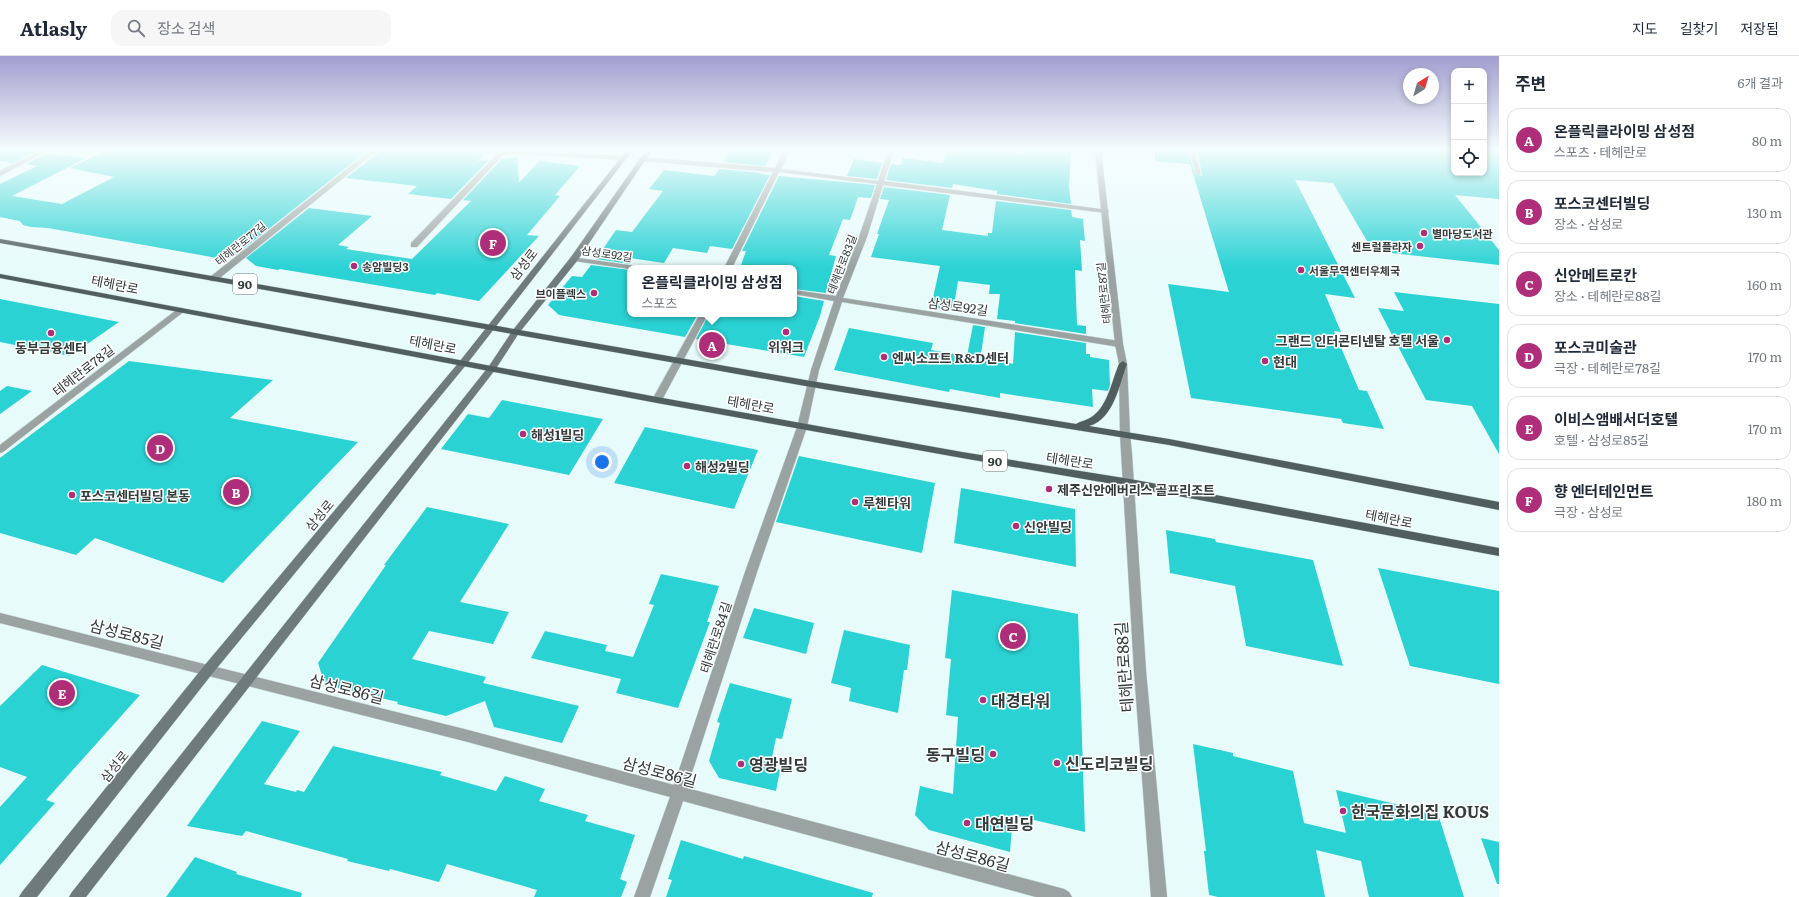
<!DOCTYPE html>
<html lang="ko">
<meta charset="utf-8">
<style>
:root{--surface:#fff;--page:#f6f6f7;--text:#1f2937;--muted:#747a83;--line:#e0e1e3;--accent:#af2e7a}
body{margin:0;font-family:Literata,"Noto Sans KR",serif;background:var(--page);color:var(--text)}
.controls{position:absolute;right:12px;top:12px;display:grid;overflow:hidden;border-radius:8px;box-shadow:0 2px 6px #0003}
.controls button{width:36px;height:36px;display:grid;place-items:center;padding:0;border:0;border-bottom:1px solid var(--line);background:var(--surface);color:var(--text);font:20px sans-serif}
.compass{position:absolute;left:1403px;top:12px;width:36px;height:36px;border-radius:50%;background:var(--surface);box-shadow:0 2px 6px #0003;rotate:37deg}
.you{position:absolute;left:602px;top:406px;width:14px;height:14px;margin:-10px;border:3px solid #fff;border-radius:50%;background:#1a73e8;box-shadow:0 0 0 6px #1a73e833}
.badge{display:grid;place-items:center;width:26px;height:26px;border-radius:50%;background:var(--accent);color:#fff;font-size:13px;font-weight:700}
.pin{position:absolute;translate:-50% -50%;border:2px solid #fff;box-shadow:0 1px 4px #0006}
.popup{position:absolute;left:627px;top:209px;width:170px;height:52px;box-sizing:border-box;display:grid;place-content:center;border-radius:8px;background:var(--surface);filter:drop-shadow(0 1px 3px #0005);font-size:13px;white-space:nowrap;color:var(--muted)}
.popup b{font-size:15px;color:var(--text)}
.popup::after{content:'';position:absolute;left:50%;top:100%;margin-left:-8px;border:8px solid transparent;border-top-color:var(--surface)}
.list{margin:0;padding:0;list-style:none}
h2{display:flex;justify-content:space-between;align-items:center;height:52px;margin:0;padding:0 16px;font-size:17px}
h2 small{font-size:13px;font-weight:400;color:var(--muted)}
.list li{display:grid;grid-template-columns:26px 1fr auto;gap:12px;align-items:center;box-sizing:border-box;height:64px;margin:0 8px 8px;padding:0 8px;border:1px solid var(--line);border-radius:12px}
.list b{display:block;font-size:15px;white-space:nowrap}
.list p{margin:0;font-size:13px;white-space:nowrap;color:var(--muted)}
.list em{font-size:13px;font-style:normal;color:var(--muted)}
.icon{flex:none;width:22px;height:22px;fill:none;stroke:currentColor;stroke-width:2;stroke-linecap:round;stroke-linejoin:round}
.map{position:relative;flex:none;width:1499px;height:841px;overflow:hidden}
header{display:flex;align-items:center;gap:24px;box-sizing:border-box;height:56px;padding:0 20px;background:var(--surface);border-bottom:1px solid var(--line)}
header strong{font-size:19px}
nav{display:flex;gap:22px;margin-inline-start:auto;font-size:14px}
.search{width:280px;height:36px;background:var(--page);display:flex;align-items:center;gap:10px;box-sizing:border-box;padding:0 14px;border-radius:12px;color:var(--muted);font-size:15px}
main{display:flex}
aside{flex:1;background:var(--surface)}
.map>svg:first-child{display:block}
</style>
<header>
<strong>Atlasly</strong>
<div class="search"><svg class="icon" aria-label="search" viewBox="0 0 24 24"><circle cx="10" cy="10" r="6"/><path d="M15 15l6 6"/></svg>장소 검색</div>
<nav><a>지도</a><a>길찾기</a><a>저장됨</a></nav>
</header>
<main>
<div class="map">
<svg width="1499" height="841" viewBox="0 0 1499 841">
<rect width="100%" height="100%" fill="#e8fbfb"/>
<path fill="#2bd2d4" d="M0,94H31L36,95L13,107L0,105Z
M107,94H349L366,96L233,201L223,203L48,172L31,171L23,169L20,165L0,161V128L37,110L26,108L47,97L86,102L12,140L62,148L114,121L70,112Z
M382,94L447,96L449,94L484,97L478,105L489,104L451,143L408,138L417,130L346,122Z
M730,94H773L765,110L723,106Z
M946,94H994L1024,98V94L1071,95L1069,131L1071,148L997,138V135L953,128L952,132L886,124L891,108L901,109L903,102L943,107Z
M1155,94H1188L1195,118L1201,120L1202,119L1197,94H1454V117H1484V94H1499V143L1455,139L1499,194V209L1373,195L1333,127L1295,124L1355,242L1325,238L1341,276L1334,275L1359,334L1367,335L1384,373L1343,367L1341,363L1191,342L1168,228L1229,236L1190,108L1155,105Z
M517,101L519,127L539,105L580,110L555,139L560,140L527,179L539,180L479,245L437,237L435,239L280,213L278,214L256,210L246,202L309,152L372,160L338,189L349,191L346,193L412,203L471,145L463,144L502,103Z
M854,103L882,107L877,123L847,120Z
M719,113L761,117L760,118L770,119L732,193L710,190L707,197L673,192L664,207L630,202V208L596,203L616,174L632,176L663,135L649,133L664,114L714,120Z
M779,120L875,129L871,142L858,141L850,164L843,163L829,199L836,200L826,237L794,233V212H740L746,195H742Z
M884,131L950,139L942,174L988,180V177H992L996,145L1071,154L1072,161L1083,163L1085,185L1080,184L1082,215L1075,214L1077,269L1086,270V278L1015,267V265L997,263L1000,238H989L990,229L958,225L953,255L931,251L940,210L871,201L879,178H877L889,144L880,143Z
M591,209L630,214V258H698L685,281L559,259L548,249L572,220L582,221Z
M1394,236L1499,248V398L1472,350L1426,344L1378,252L1404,255Z
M794,240L824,245L820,260L804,301L696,283L709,258H794Z
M0,243L119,266L70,300L0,286Z
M973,269L985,271L981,298L1013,308L1015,276L1086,287V298H1090V301L1109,304L1110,329L1108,335L1092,333L1093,351L1000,337V342L950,333L949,336L834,314L849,272L933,287L931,294L967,300Z
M129,305L273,324L230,362L358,386L223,527L95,482L76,499L0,477V402Z
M7,330L32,335L0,358V335Z
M502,344L603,363L569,419L441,393L468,358L489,362Z
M645,371L758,394L734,453L614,427Z
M799,400L935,427L922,497L776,466Z
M961,432L1075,453L1076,511L954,487Z
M427,451L509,468L460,546L509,556L493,588L429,575L412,603L486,621L483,627L579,650L562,687L494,671L485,645L446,660L397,648L398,646L325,629L318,607L386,509H384Z
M1166,474L1215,483L1216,486L1313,504L1343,610L1246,590L1235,530L1170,517Z
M1378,512L1499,535V628L1410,610Z
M661,518L719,530L707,566H710L678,652L616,637L621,623L531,602L545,575L607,589L605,595L633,601L654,549L649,548Z
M952,534L1078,558L1085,776L1013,759L1010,796L929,774L915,759L920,730L953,738L958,661L946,659L951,603L945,602Z
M754,552L814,567L806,598L743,582Z
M844,574L910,589L907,614H904L898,657L849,645L851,632L831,627Z
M42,609L140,639L46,744L55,747L0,809V751L27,721L0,711V650Z
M730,627L792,643L782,683L776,682L770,711L780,714L776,735L719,722L709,705L720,667L717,666Z
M262,665L300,675L264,728L296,736L297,734L304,736L333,690L442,716L440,719L496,735L505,720L545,733L539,745L588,759L585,765L635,779L620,823L627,826L621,841H534L537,834L447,808L439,826L390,813L389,815L347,805L348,803L246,775L242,780L187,770Z
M1193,688L1233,697V700L1293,715L1304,767L1346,777L1336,734L1438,758L1464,841H1369L1361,805L1316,794L1325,841H1218L1209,839L1204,795H1206Z
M1481,782L1499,786V828H1497Z
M681,784L743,803L744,800L873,837L872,841H666L672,824L668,823Z
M195,801L237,816L236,818L302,837L301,841H166Z"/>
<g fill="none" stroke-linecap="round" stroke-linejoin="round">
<g stroke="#c7d8d8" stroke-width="1">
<path id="minor" d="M371,94H378L216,225H210V221Z
M501,94H508L417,191H411V187Z
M784,94H790L781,113L878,125L888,94H894L884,125L1108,154L1109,155L1106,157L883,129L867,181L843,242L1119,285L1123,288L1119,291L842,246L819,314L807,371L757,516L687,732L1064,833L1069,836L1072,841H1036L683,745L650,841H634L670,741L468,686L0,567V557L468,674L674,729L745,516L797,371L811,314L834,245L794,238V234L836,240L859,181L877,128L779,116L732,212H724L773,116L642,105L639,103L642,101L775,112Z
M1189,94H1195L1201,119L1196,118Z
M571,201L636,210L640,212H630V213L574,205L570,203Z
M179,252H182L186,254L3,396L0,397V389Z
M700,258H708L662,344L660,346H654L652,344Z
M1125,375L1130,378L1132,398L1146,615L1167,841H1151L1134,615L1120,378Z"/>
</g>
<g stroke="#c7d8d8" stroke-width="1">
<path id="tertiary" d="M41,94H49L0,120V115Z
M482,94H520L623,100L626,102L623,104L485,96Z
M1095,94H1101L1123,288L1127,308L1130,378L1125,381L1120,378L1119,308L1115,288Z"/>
</g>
<g stroke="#c7d8d8" stroke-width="1">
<path id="secondary" d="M627,94H633L466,309L212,618L37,841H19L22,836L204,610L460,305Z
M646,94H652L577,205L519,277L495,314L86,841H69L72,836L489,310L513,274L571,201Z"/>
</g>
<g stroke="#c7d8d8" stroke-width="1">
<path id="primary" d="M0,183L811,325L1076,368C1081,365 1088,364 1093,360C1108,349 1112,324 1119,308L1123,305L1127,308C1119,329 1114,363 1089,370L1169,383L1499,446V454L1169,389L811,331L0,187Z
M0,218L657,341L962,396L1130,423L1499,492V500L1130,431L962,402L657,347L0,222Z"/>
</g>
<use href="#minor" fill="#9ba2a2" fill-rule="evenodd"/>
<use href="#tertiary" fill="#9ba2a2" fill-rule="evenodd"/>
<use href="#secondary" fill="#6f7a7a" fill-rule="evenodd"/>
<use href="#primary" fill="#505e5e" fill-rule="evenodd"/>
</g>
<linearGradient id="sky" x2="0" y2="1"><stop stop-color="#a29ed0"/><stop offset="0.44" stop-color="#f5fdfd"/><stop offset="1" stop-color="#f5fdfd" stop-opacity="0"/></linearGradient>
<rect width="1499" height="212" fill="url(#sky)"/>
<g fill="#af2e7a" stroke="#fff" stroke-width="1.5">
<circle cx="1424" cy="177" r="4"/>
<circle cx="1420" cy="190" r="4"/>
<circle cx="354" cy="210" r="4"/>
<circle cx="1301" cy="214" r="4"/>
<circle cx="594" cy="237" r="4"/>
<circle cx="786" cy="276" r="4"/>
<circle cx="51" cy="277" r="4"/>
<circle cx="1447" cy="284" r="4"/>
<circle cx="884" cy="301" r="4"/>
<circle cx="1265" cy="305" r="4"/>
<circle cx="523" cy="378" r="4"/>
<circle cx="687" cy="410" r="4"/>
<circle cx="1049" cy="433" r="4"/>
<circle cx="72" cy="439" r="4"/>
<circle cx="855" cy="446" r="4"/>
<circle cx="1016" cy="470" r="4"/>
<circle cx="983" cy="644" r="4"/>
<circle cx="993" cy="698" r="4"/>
<circle cx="1057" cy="707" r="4"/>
<circle cx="741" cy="708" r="4"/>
<circle cx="1343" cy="755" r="4"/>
<circle cx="967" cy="767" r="4"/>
</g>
<g text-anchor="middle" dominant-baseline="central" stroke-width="3" stroke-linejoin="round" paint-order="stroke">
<g font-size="11" font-weight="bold" fill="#333b3b" stroke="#fff" text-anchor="start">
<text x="1432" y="177">별마당도서관</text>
<text x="1412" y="190" text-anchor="end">센트럴플라자</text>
<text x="362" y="210">송암빌딩3</text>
<text x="1309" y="214">서울무역센터우체국</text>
<text x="586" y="237" text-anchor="end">브이플렉스</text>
</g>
<g font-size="11" fill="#333b3b" stroke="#fff">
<text transform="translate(240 187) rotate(-39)">테헤란로77길</text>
<text transform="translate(607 197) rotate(8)">삼성로92길</text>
<text transform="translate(841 208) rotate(-69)">테헤란로83길</text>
<text transform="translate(1103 237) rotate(-96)">테헤란로87길</text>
</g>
<g fill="#fff" stroke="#707676" stroke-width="1">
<rect x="233" y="218" width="24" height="20" rx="3"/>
<rect x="983" y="395" width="24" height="20" rx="3"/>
</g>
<g font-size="12" font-weight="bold" fill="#333b3b">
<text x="245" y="228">90</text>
<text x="995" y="405">90</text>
</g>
<g font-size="13" fill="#333b3b" stroke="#fff">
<text transform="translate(523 208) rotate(-52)">삼성로</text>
<text transform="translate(115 228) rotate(11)">테헤란로</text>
<text transform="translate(958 250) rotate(8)">삼성로92길</text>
<text transform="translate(433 288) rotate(11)">테헤란로</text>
<text transform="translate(83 314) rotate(-38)">테헤란로78길</text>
<text transform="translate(751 348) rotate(10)">테헤란로</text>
<text transform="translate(1070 404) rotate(9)">테헤란로</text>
<text transform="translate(319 459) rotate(-50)">삼성로</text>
<text transform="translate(1389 462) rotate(11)">테헤란로</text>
<text transform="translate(715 581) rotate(-72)">테헤란로84길</text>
<text transform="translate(114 710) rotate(-51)">삼성로</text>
</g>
<g font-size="13" font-weight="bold" fill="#333b3b" stroke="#fff" text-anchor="start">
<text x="1439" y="284" text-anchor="end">그랜드 인터콘티넨탈 호텔 서울</text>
<text x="786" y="290" text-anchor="middle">위워크</text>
<text x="51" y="291" text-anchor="middle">동부금융센터</text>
<text x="892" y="301">엔씨소프트 R&amp;D센터</text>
<text x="1273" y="305">현대</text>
<text x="531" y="378">해성1빌딩</text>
<text x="695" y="410">해성2빌딩</text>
<text x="1057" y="433">제주신안에버리스 골프리조트</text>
<text x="80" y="439">포스코센터빌딩 본동</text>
<text x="863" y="446">루첸타워</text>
<text x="1024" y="470">신안빌딩</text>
</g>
<g font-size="16" fill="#333b3b" stroke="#fff">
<text transform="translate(127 577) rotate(14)">삼성로85길</text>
<text transform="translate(1123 611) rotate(-94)">테헤란로88길</text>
<text transform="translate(347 632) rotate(14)">삼성로86길</text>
<text transform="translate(660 715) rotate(15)">삼성로86길</text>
<text transform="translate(973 799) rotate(15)">삼성로86길</text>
</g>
<g font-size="16" font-weight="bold" fill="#333b3b" stroke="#fff" text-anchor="start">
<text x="991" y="644">대경타워</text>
<text x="985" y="698" text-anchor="end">동구빌딩</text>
<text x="1065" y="707">신도리코빌딩</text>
<text x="749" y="708">영광빌딩</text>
<text x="1351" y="755">한국문화의집 KOUS</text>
<text x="975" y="767">대연빌딩</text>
</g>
</g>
</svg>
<div class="controls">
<button>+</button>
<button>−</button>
<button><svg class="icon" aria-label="locate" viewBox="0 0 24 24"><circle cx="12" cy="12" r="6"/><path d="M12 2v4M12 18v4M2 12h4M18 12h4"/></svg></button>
</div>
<svg class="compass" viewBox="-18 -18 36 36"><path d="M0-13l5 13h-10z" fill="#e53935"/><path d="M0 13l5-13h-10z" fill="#747a83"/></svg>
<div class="you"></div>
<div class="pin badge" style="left:712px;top:289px">A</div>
<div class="popup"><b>온플릭클라이밍 삼성점</b>스포츠</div>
<div class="pin badge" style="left:236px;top:436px">B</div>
<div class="pin badge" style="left:1013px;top:580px">C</div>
<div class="pin badge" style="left:160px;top:392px">D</div>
<div class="pin badge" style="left:62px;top:637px">E</div>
<div class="pin badge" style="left:493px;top:187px">F</div>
</div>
<aside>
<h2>주변<small>6개 결과</small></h2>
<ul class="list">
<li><span class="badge">A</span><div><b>온플릭클라이밍 삼성점</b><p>스포츠 · 테헤란로</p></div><em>80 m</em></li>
<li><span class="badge">B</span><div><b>포스코센터빌딩</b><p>장소 · 삼성로</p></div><em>130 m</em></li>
<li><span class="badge">C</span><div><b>신안메트로칸</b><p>장소 · 테헤란로88길</p></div><em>160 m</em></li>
<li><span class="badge">D</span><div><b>포스코미술관</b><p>극장 · 테헤란로78길</p></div><em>170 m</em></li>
<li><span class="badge">E</span><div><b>이비스앰배서더호텔</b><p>호텔 · 삼성로85길</p></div><em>170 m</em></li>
<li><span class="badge">F</span><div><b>향 엔터테인먼트</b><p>극장 · 삼성로</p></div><em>180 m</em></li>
</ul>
</aside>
</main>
